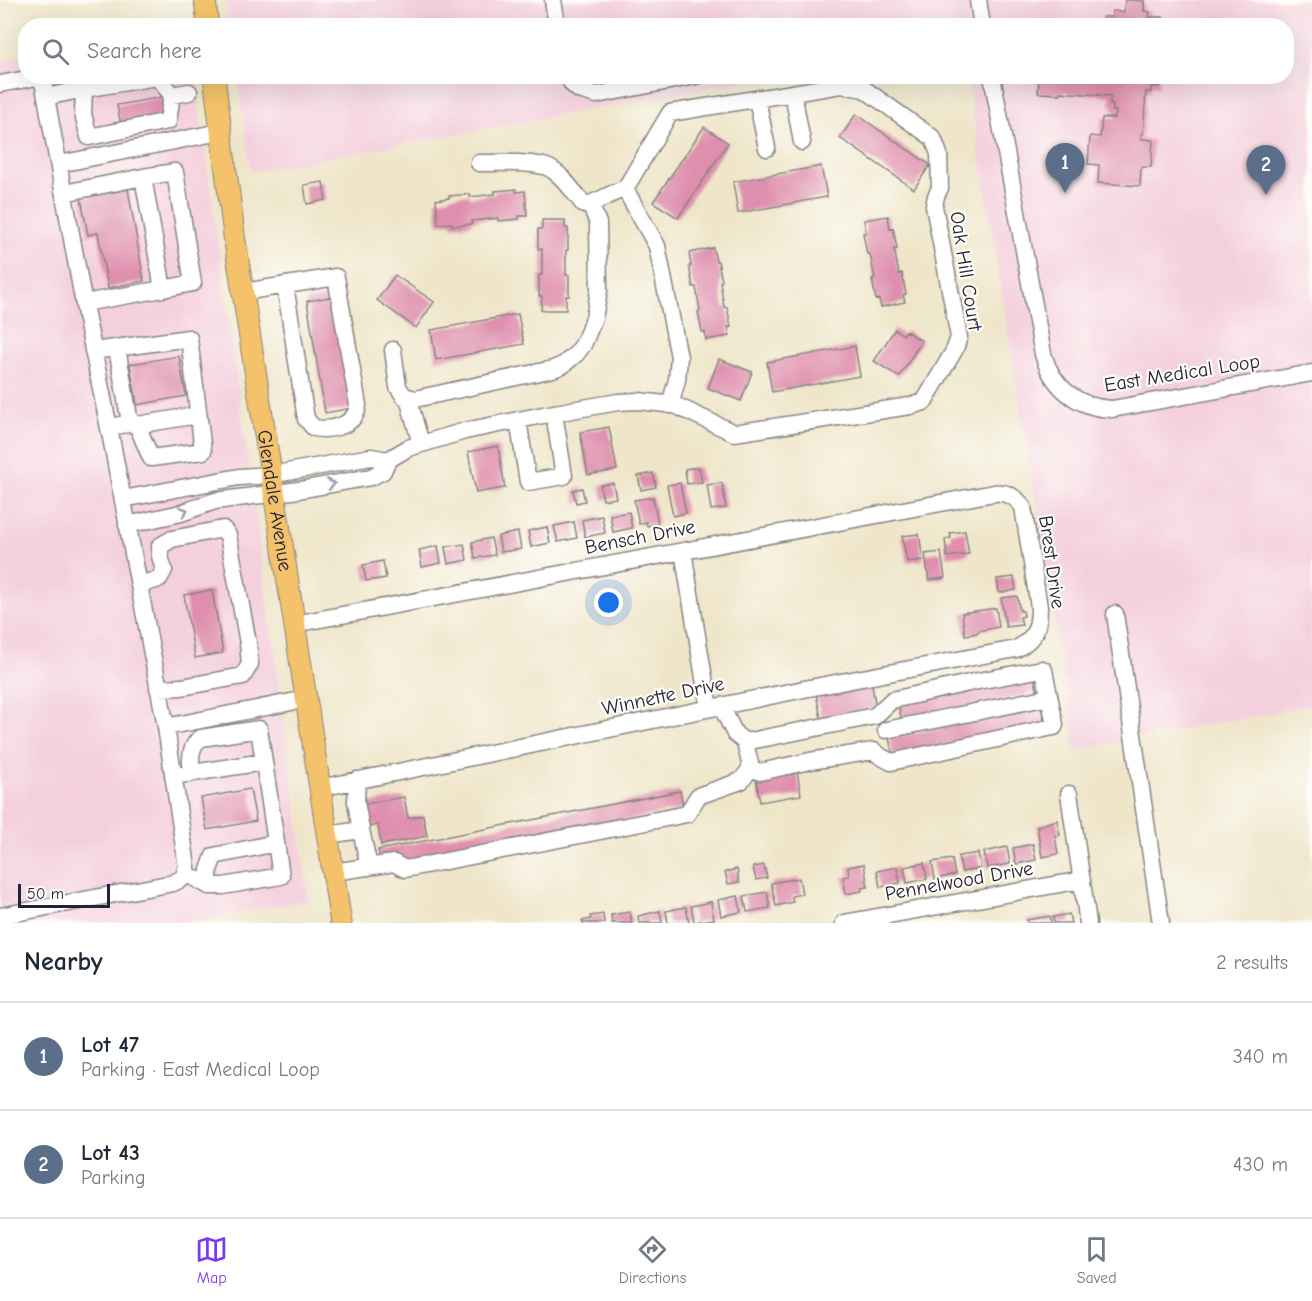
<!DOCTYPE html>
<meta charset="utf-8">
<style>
:root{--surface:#fff;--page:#f6f6f7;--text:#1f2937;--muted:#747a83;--line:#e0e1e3;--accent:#7c3aed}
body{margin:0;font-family:"Comic Neue",sans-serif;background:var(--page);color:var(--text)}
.scale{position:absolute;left:18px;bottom:15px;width:92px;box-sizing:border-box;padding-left:6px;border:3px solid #22223b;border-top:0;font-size:16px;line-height:21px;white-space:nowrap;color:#22223b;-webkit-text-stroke:4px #fdfcf7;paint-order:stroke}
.you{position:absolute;left:609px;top:603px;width:21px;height:21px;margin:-15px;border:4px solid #fff;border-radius:50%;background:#1a73e8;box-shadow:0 0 0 9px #1a73e833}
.badge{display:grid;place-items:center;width:39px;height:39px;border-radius:50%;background:var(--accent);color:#fff;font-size:20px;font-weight:700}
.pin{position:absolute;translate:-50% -50px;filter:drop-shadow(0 2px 3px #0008)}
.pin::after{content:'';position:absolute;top:32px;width:21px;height:18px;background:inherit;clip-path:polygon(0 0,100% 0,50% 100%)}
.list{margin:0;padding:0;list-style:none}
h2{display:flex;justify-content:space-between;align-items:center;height:78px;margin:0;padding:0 24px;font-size:26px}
h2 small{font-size:20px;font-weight:400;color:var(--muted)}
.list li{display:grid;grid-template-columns:39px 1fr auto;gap:18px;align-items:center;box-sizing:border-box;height:108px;padding:0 24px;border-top:2px solid var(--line)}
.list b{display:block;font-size:22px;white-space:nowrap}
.list p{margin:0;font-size:20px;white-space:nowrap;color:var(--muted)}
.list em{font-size:20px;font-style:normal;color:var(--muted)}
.icon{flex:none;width:33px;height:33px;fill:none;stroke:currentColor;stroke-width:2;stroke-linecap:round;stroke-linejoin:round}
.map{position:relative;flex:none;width:1312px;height:923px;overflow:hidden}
.search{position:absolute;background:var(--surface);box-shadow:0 6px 24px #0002;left:18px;right:18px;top:18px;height:66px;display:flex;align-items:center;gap:15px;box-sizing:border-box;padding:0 21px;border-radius:24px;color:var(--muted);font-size:22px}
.sheet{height:294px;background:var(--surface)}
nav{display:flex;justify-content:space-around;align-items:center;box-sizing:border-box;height:84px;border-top:2px solid var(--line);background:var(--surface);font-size:16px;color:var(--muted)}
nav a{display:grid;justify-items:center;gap:3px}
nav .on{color:var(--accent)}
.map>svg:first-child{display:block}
</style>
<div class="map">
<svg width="1312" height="923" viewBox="0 0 1312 923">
<rect width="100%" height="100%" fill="#fdfcf7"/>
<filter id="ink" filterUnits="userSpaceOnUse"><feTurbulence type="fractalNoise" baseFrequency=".0167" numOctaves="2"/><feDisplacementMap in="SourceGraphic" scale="12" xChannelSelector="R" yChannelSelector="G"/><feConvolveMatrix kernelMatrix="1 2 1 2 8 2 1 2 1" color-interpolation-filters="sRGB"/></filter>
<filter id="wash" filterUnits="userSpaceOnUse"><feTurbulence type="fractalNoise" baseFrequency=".008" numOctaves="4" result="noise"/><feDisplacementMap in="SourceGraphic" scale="24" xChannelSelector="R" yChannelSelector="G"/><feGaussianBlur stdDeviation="1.35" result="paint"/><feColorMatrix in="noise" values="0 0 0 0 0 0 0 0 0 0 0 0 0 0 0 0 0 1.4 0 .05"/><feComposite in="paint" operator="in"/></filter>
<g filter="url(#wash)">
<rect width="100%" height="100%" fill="#efe6ca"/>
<path fill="#f4cfdd" d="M226,0H1312V705L1075,750L967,77L1286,76V26H230Z
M25,56L26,76L195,77L309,900L182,923H0V61Z
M237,76L766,77L251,172Z"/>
<g id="blocks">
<path fill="#df8ead" d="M1125,0L1144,1V11L1150,12L1149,17H1163L1162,26H1103V17H1112V11L1124,12Z
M1039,76H1159V87H1151V92H1146L1143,134H1141V139L1153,140L1151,167H1141L1140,186L1098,183L1099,165L1088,164L1090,136L1100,137L1102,118H1115L1116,111H1113V105H1110V96L1060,92V94L1038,93Z
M162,97L166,117L121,125L117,105Z
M856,114L930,165L914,189L840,138Z
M704,127L728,143L678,218L653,202Z
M821,166L827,197L738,213L733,182Z
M323,182L326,200L307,204L304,185Z
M128,189L144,281L108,288L98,233L88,235L81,198Z
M516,189V192L525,191L527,216H519V219L498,221V218L472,221V224L452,226V223L438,224L436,200L449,198V196L470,194V197L495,194V191Z
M888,216L890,229L893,228L897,249H894L899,274L902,273L906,294L903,295L905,302L881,307L879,299L876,300L872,279H875L870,254H867L863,233H866L864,220Z
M542,220H565V228H568V250H566V275H569V296H566V310H541L542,296H539V275H542V249H538V229H542Z
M713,248L716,261H718L722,281L720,282L724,307H727L731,327H728L730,336L706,340L705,332H702L698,312L700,311L696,287H693L689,266H691L689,253Z
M395,275L434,302L416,328L377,300Z
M335,296L353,408L325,413L307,301Z
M518,314L524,344L436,360L431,330Z
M895,329L903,335L906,331L922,341L899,377L874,361Z
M855,346L860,376L772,392L767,362Z
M179,356L186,396L137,405L130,364Z
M719,359L752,372L741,401L708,388Z
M609,427L617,470L588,475L580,432Z
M498,446L505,488L476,493L468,452Z
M699,467L702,482L687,484L685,469Z
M653,473L656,487L641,490L638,476Z
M613,483L616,498L603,500L600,485Z
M680,483L686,513L673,516L667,485Z
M722,483L726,508L711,510L707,485Z
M582,488L585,501L576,503L573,490Z
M653,497L658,524L647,526L646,522L639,524L634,500Z
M629,512L632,528L613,532L610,515Z
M602,516L605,533L585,537L582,520Z
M574,522L577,538L558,542L554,526Z
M547,527L550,543L531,547L528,531Z
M965,531L969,554L947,557L945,539L951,538L950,533Z
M518,532L521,549L501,552L498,536Z
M919,534L923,560L907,562L902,536Z
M491,538L495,555L475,558L472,542Z
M464,544L467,560L448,564L445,547Z
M438,546L441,563L422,567L419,550Z
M941,552L945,578L929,580L925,554Z
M383,561L386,578L366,581L363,565Z
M1014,577L1016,590L999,593L997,579Z
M212,590L223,653L195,658L184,595Z
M1017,596L1020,611H1023L1024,616L1020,617L1022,625L1006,627L1001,598Z
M996,608L999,627L978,631V633L965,635L962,613Z
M1034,676L1038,693L902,721L898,703Z
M872,685L876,708L821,718L816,694Z
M1041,707L1045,725L893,756L889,738Z
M797,771L801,795L760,802L756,779Z
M250,789L256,821L207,830L201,798Z
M680,791L684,809L403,864L401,857L381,861L378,850Z
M404,797L408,818L423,815L427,836L381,845L378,825L369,827L365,804Z
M1057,820L1060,835L1055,836L1058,854L1042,857L1037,826Z
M1033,844L1036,860L1016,864L1013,848Z
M1007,847L1010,864L987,868L984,852Z
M978,853L981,868L962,872L958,856Z
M952,859L955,875L935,879L932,862Z
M924,863L927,879L907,883L904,867Z
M864,864L868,887L861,888L862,891L846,894L843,877L849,876L848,867Z
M764,865L767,878L756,880L753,867Z
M897,867L900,883L880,887L877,871Z
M737,869L739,882L728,884L725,872Z
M799,878L802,894L792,896L793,902L776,906L771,883Z
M767,892L770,908L747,912L744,896Z
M738,896L741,912L721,916L718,900Z
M711,902L714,919L694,922L691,906Z
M686,907L689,923H668L666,911Z
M660,911L662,923H639L638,916Z
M630,912L632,923H612L611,915Z
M603,914L604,923H583L582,921L591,919L590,916Z
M1069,914L1071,923H1054L1053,917Z
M1050,916L1051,923H1027V920Z"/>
</g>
</g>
<g filter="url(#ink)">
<use href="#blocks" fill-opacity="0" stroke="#888482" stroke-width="1.5"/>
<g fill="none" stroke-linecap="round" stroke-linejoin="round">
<g stroke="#888482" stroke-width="19">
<path id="minor" d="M553,0L557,26
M978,0L982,26
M568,76L572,84L579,90L596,95L696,76
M992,76L1043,354C1052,387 1078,408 1112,409L1312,373
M0,84L37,77L43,82L46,97L85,310L112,443L166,727L187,867L183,878L173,883L0,916
M793,93L802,142
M172,95L168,121L89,137L83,114L84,89L157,77L172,95L189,92
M46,97L84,89
M757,99L767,148
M479,163C496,163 535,161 549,168C563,175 574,193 584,205C599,203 611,192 625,189L657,246L679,357L677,380L670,405
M59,164L220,132
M175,172L193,283L163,289L143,177Z
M64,193L143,177
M243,292C274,287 305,282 336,277L358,405C356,426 331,431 314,428L306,419L285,285
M84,303L163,289
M117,348L130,423
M393,350L398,387L404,396L415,399L553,369L563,365L576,354L583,345L594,318L599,291L598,223L590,204
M93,351L189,338L203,451L151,458L137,425L133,423L109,427
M408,398L421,444
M518,420L528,482L564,476L554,413
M137,425L198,415
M123,499L239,477L270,475L371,457L388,460
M127,525L181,513L215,501L299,490L371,477L383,471L388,460L408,448L465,431L543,415L618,402L638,401L666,404L677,406L734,433L910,406L924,402L955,349L959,337L934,206L936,196L940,188L939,154L933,138L864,89L841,85L670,113L625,189
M683,551L709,708
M139,585L159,579L164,570L160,556V546L172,539L223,529L228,535L248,643L250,664L243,676L182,687L158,688
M1115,614L1161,923
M294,624L994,493C1007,492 1015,496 1023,507L1039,607C1039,628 1035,639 1016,649L809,688L320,788
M721,706L735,734L745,742L875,716L892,700L978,681L1042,669L1044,670L1055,725L1054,727H1053L891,762L880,756L874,751L810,761L760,772L751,768L745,742
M166,727L306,699
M886,730L1049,697
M191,774C191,760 189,746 201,738L259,729L264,762
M173,776L264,762L281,876L223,886H209L185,873
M357,780L356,802L361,830
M1069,794L1088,923
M327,835L361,830L369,867
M333,872L394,863L405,869L687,814L698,796L741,781L751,768
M209,886V870L214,856L276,843
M844,923L1082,880"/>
</g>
<g stroke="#888482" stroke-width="23">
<g id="major">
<path d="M205,0L208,26"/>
<path id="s1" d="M214,76L234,235L341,923"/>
</g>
</g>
<use href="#minor" stroke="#fff" stroke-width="16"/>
<use href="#major" stroke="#f3c26a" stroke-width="21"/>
</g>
<defs><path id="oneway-chevron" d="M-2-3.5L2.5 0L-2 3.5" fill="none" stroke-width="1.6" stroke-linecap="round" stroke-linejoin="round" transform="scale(1.5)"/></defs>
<g stroke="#9c9ca7">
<use href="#oneway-chevron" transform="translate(331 484) rotate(-10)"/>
<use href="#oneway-chevron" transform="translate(184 511) rotate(-17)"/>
</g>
</g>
<g text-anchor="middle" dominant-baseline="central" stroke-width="4.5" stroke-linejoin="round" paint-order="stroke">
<g font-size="20" fill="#22223b" stroke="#fdfcf7">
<text transform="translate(966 271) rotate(81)">Oak Hill Court</text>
<text transform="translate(1182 373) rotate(-9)">East Medical Loop</text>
<text stroke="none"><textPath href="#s1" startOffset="429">Glendale Avenue</textPath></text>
<text transform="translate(640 537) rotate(-11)">Bensch Drive</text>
<text transform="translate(1052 562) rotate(82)">Brest Drive</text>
<text transform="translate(663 696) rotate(-12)">Winnette Drive</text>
<text transform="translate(959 881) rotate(-10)">Pennelwood Drive</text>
</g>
</g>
</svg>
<div class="scale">50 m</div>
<div class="you"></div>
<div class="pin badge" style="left:1065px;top:193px;background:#5c6f8a">1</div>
<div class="pin badge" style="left:1266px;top:195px;background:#5c6f8a">2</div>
<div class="search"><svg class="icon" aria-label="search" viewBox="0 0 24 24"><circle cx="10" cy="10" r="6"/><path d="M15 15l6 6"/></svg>Search here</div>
</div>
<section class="sheet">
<h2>Nearby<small>2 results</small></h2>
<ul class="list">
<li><span class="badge" style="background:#5c6f8a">1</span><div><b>Lot 47</b><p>Parking · East Medical Loop</p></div><em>340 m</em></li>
<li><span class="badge" style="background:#5c6f8a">2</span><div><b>Lot 43</b><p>Parking</p></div><em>430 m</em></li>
</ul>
</section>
<nav>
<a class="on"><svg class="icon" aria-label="map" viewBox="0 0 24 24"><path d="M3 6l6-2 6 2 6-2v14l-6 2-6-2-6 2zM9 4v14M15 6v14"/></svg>Map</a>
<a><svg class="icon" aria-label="directions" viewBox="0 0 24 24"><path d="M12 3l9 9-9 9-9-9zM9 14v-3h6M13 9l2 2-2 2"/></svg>Directions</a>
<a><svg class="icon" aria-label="saved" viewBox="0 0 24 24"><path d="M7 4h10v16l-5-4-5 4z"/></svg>Saved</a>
</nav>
